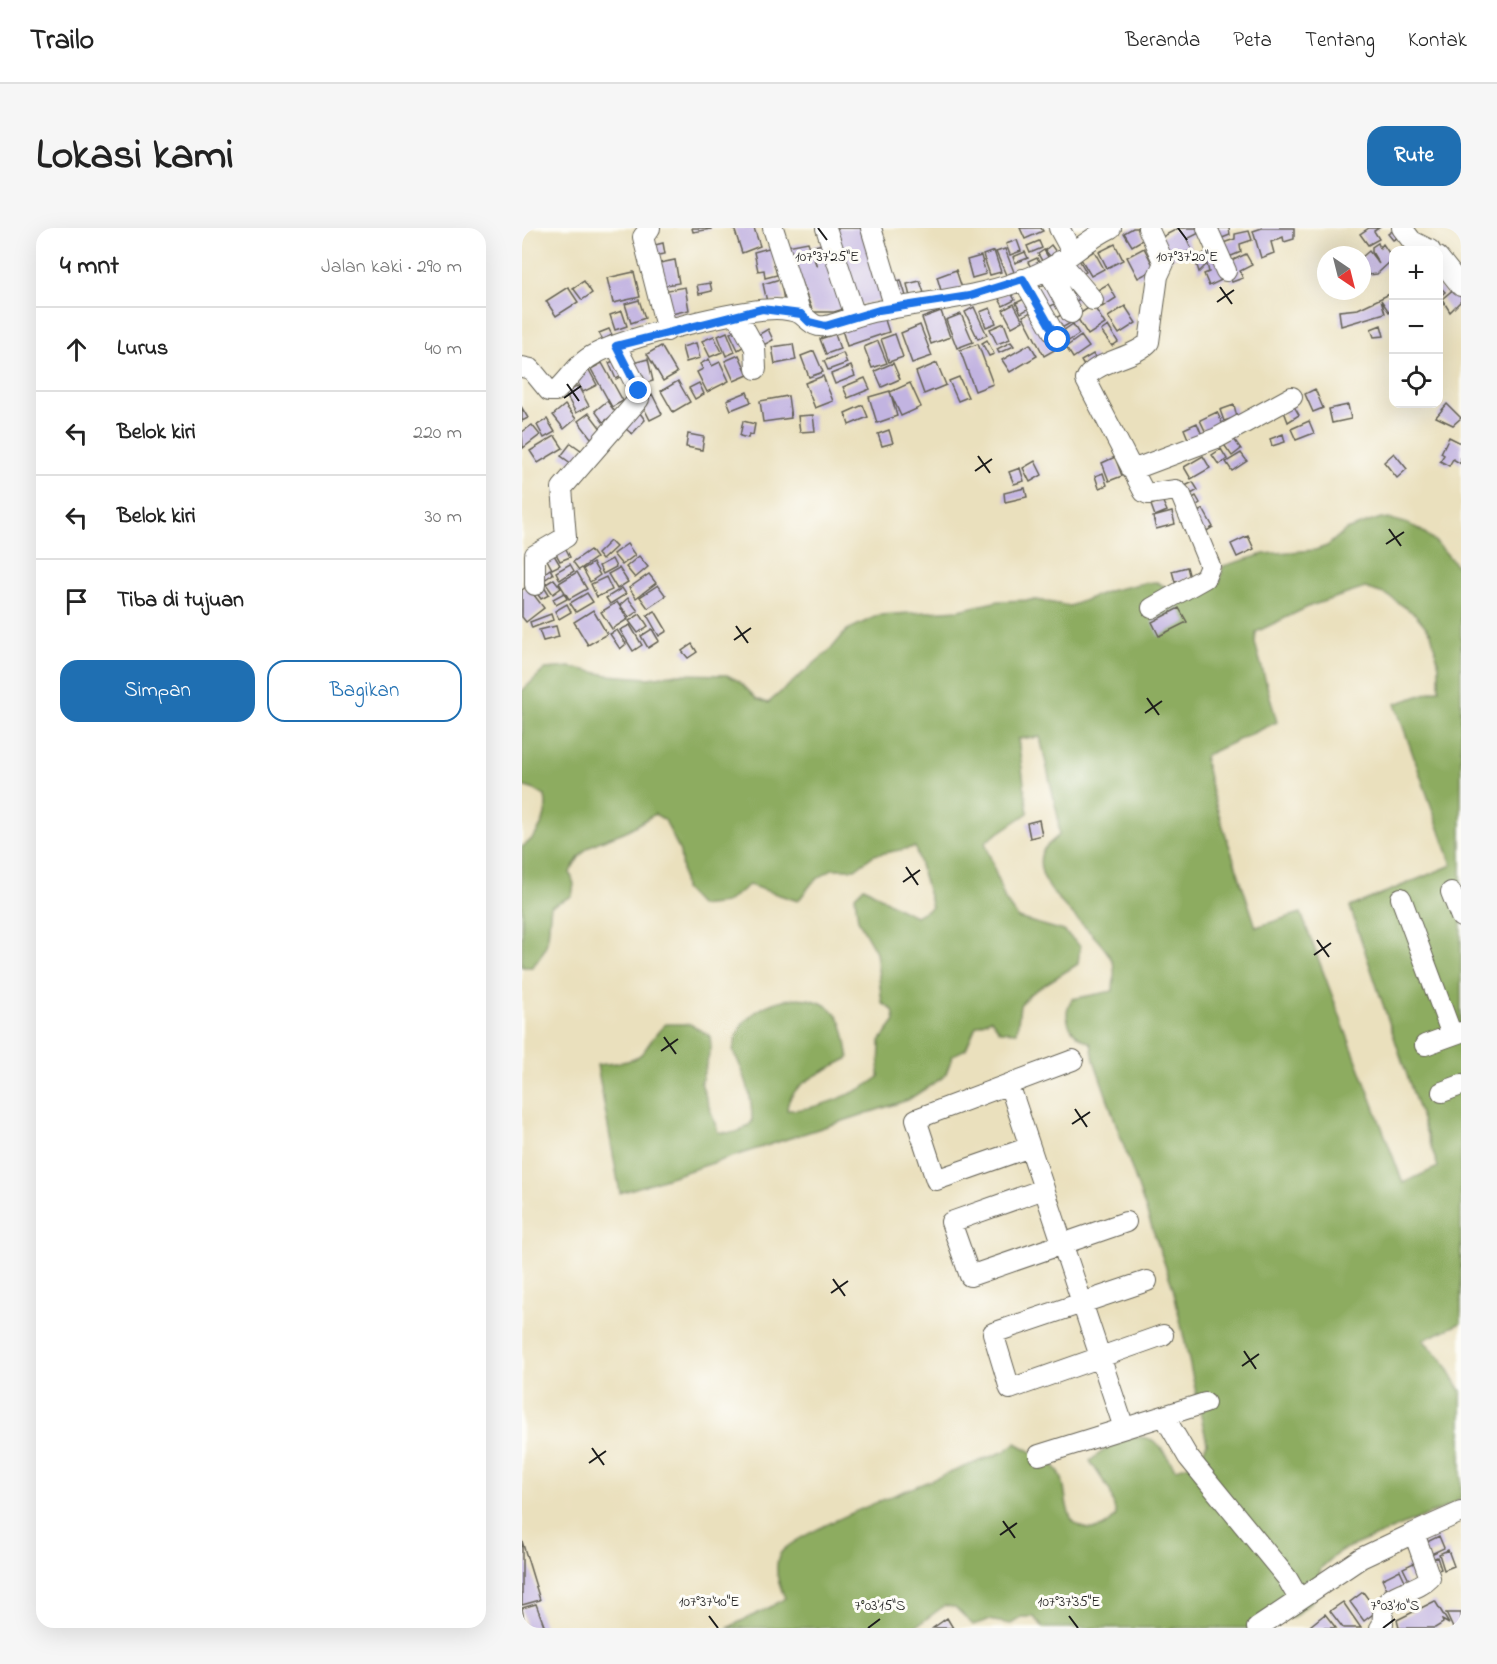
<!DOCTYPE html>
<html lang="id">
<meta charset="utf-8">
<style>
:root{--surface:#fff;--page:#f6f6f6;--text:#222;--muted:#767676;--line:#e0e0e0;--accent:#1f6fb2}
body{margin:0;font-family:"Indie Flower",sans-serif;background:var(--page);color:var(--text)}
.controls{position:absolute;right:18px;top:18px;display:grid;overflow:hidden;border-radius:12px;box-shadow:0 6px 24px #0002}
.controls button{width:54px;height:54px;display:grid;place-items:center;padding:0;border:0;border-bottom:2px solid var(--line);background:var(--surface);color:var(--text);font:30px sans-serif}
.compass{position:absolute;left:795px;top:18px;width:54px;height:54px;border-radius:50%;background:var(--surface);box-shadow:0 6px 24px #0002;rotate:145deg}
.stop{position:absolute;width:18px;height:18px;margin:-14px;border:4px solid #1a73e8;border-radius:50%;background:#fff}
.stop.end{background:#1a73e8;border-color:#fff;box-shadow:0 2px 6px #0008}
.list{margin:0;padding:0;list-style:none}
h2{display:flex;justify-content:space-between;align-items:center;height:78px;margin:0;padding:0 24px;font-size:26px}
h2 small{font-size:20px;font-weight:400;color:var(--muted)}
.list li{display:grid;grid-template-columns:39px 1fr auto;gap:18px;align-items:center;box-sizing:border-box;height:84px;padding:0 24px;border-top:2px solid var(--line)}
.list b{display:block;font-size:22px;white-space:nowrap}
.list em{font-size:20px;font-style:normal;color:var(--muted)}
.actions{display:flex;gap:12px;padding:18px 24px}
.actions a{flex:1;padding:14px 0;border:2px solid var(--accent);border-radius:18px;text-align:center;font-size:21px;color:var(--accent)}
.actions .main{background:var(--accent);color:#fff}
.icon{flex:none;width:33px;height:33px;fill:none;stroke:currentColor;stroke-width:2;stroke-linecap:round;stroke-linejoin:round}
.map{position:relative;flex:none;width:939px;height:1400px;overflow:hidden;border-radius:18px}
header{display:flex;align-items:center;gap:36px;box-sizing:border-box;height:84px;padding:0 30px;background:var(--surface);border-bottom:2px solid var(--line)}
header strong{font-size:28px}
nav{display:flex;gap:33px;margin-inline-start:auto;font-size:21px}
.intro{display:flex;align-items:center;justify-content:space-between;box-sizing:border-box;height:144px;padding:0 36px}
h1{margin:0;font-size:42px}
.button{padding:15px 27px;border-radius:18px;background:var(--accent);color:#fff;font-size:21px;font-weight:700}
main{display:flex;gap:36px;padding:0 36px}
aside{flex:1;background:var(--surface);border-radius:18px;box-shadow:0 6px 24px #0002}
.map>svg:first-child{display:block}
</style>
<header>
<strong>Trailo</strong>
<nav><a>Beranda</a><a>Peta</a><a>Tentang</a><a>Kontak</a></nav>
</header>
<div class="intro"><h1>Lokasi kami</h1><a class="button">Rute</a></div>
<main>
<aside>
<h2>4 mnt<small>Jalan kaki · 290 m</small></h2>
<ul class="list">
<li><svg class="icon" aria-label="ahead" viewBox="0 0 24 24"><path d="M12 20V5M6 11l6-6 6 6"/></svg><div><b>Lurus</b></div><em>40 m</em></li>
<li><svg class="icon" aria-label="left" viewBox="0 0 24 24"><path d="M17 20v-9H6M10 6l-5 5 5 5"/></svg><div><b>Belok kiri</b></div><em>220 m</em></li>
<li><svg class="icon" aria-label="left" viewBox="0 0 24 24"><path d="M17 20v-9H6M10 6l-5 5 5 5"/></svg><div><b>Belok kiri</b></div><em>30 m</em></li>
<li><svg class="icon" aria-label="arrive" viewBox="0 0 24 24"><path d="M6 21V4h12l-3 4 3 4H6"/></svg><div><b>Tiba di tujuan</b></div></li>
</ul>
<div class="actions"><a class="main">Simpan</a><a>Bagikan</a></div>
</aside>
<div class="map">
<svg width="939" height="1400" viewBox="0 0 939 1400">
<rect width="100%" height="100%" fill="#fdfcf7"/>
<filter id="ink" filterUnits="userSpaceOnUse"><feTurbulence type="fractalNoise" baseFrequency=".0167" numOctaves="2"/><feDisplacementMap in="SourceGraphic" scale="12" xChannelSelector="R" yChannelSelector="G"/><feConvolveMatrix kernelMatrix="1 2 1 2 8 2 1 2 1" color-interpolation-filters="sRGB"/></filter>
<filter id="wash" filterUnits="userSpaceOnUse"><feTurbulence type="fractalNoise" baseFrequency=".008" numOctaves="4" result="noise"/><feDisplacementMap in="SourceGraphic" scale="24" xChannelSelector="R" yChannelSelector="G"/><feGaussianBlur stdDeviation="1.35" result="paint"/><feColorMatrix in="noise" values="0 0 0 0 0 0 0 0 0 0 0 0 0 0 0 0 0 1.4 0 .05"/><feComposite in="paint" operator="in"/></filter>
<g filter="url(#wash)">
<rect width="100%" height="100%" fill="#eae0bd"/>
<path fill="#8dac60" stroke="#54643e" stroke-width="1.5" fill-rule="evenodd" d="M859,290C901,294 914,313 939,343V1095L901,1112L921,1132L939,1163V1270L927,1278L818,1323L799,1340L790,1373L771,1390L738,1388L729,1400H521L512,1389H500L489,1396L466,1392L451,1397L433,1379L422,1378L392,1400H206C225,1389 245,1383 263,1370C257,1358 251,1340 258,1326C270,1303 449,1237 483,1223L494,1215C507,1223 529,1232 537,1244C548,1260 537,1298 567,1301C580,1302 587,1296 594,1287L588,1263L568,1233C583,1220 615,1200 633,1214C641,1220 648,1233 653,1241C671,1237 678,1233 685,1215L651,1060L572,832L569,815C549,807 538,791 550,771L591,763C591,755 594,742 591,735C579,702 506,663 520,624C523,618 532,612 537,607L536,589L518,509L496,511L506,585L463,614L483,672L496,690L542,703L558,718L556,736L509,765L498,777L495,804L478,803L469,791L454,798L444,821L431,827L423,848L386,872L98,965L75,837C90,835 112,836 122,823C129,813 134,804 144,796H168L188,808L189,820L179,855L196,904C211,906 219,905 230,894C230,866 224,848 211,823C213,815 215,804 220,797C240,771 289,758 314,786C323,797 324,817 327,830C306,842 266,855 265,882C291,883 337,865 357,849L358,813L373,793L371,782L360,775L354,724L336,692L333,668L342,659C360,669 374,681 394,688L410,679L393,619L352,627L333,641H310L291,654L276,673L227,657L203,675L178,678L162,661L158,624L143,592L133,586C123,592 114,598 104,603C73,617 66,611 48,644L52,656L50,668L29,678C25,703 31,717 10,739H0V619C17,608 27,588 23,568L13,562L0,558V463L23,441L48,439L86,447L126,450L156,446L205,447L217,453L235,471L246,475L309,421L325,402L357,387L437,382L477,373L514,372L548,378L586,363L622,355L635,354L663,370L698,354L701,338L742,326L793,322L805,318L824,302ZM843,360L865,367L894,387L909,405L917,438V461L873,476L930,637L828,679L916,939L881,955L779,685L734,699L691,568L682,528L755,494L733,415L734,404L788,378Z"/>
<g id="blocks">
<path fill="#c2b4e1" d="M170,0H189V1L171,4Z
M212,0H232L238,18L220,25Z
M312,0H345L363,72L335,77Z
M498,0H519L521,3L503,11Z
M611,0H616L622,11L610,18L602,5Z
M657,0H687L665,11L670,22L647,32L636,11Z
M691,0H707L708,7L695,12Z
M740,0H772V11L762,14L761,9L749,14L752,25L739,30L731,3Z
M847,0H857L852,3L857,11L846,17L838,6Z
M872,2L879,8L871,12L866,6Z
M727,3L730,12L718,16L719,24L702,31L698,16L713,11V6Z
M495,12L499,23L488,27L484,16Z
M517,13L520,20L508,25L505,18Z
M286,14L295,39L289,19L304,15L325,80L312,84H291L265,18Z
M141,15L143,26L131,28L129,18Z
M856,15L858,20L861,16L871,31L855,46L847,47L840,35V29L847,23L857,36L850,24V19Z
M593,16L601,32L585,40L577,24Z
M529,17L537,28L531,32L523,22Z
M254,18L257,30L251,31L255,47L243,50L242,42L236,43L232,24Z
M622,20L633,41L616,50L605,29Z
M690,20L704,50L687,58L682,46L687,44L685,36L677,44L673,31Z
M483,21L492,44L484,47L474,24Z
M522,22L529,34L523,38L516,26Z
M472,23L479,44L468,47L461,27Z
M572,23L582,41L569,48L559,31Z
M503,24L506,30L493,35L491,29Z
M724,26L730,37L718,43L721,50L710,54L703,36Z
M459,28L464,46L450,50L445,32Z
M555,28L564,44L557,47L548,32Z
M515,30L519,39L511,43L506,34Z
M153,32L157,55L139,58L133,36Z
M434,42L441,63L421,69L415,49Z
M112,44L118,69L91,75L85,50Z
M258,51L262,72L245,74L241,56Z
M379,52L384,68L376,71L371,54Z
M62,53L70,65L60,72L51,60Z
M398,53L402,65L388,69L385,56Z
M527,54L537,74L523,81L513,61Z
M188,55L190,63L177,66L175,57Z
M556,56L563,68L549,76L542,65Z
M586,56L594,70L580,79L572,64Z
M916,57L923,64L916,70Z
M46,59L56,74L34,88L24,73Z
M163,59L167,82L145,87L140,63Z
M933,60L939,67V73L928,84L920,71Z
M488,63L493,72L481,78L476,69Z
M872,64V81L867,84L859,72L863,85L819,98L817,83L836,81Z
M508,68L513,77L499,85L494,75Z
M117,72L123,90L109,95L103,76Z
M492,76L501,93L490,99L481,82Z
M571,77L583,96L566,107L554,88Z
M603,78L614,95L597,106L586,89Z
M452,79L465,107L456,111L443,84Z
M468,80L474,95L464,99L458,84Z
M515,81L536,120L522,128L501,88Z
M100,83L105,98L93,102L88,87Z
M419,83L428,109L409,116L400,90Z
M546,83L552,93L538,101L532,91Z
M439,86L451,114L435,120L424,92Z
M362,89L367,104L325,118L320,102Z
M482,95L488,111L475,116L468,101Z
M551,96L557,106L542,116L535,107Z
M398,97L410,128L390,135L379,105Z
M859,97L862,108L852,109L849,101Z
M586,98L596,114L590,118L579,103Z
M87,101L90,107L81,112L77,105Z
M246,101L251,112L236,120L231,110Z
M219,102L224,117L216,122L208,105Z
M205,104L213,124L204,128L196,108Z
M313,106L318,121L304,126L298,111Z
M373,106L381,129L367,134L359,111Z
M192,108L200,124L188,129L180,113Z
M559,108L567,119L551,130L544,119Z
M465,112L472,126L467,128L460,115Z
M356,113L365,135L350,140L342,119Z
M489,114L492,118L477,125L475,121Z
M174,115L178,130L164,134L160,119Z
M271,116L274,132L253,136L250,119Z
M456,116L471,156L453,163L438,122Z
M508,116L515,128L488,144L480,132Z
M139,118L155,145L141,153L125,126Z
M292,123L301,144L287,149L279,128Z
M321,125L325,135L306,142L302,133Z
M571,126L577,136L565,143L559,133Z
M217,127L226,147L212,153L203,133Z
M126,131L131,153L117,157L111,135Z
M187,131L190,138L198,134L207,153L185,164L175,144L181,141L178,136Z
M94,132L102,147L94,151L87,135Z
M80,135L101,173L90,179L69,141Z
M371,135L378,151L360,159L353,143Z
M415,135L424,157L402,166L394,144Z
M329,138L333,148L313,156L309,146Z
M67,142L75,157L61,164L53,149Z
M301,148L311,173L293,180L283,155Z
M437,149L446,169L436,173L427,153Z
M343,150L348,161L326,170L321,159Z
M156,153L168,174L151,184L139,163Z
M177,155L182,166L173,171L167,160Z
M388,155L399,179L379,188L368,164Z
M56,158L67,178L54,185L43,165Z
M793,161L801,180L791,184L783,166Z
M368,163L375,188L355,195L347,169Z
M225,164L229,174L209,182L205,172Z
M130,166L140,186L128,192L118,172Z
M266,168L269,190L241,194L238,173Z
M85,173L94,185L81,194L73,183Z
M769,173L777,187L766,194L760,178Z
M925,176L939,190L931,197L914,189Z
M43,177L54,191L42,201L31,187Z
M341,177L346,189L327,197L323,185Z
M712,177L715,189L702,193L698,182Z
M826,177L829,191L810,195L807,181Z
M0,180L6,190L0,193Z
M115,181L123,192L110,206L97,195Z
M695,184L702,199L685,207L678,192Z
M67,185L80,202L69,210L56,193Z
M291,187L293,203L278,204L276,188Z
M25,191L33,204L22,210L15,197Z
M221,193L233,196L231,207L227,206L226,210L218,208Z
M787,193L792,205L774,212L769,201Z
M675,195L680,207L667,213L662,201Z
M10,197L18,207L1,220L0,204Z
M367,202L371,215L360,218L356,206Z
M166,206L182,209L180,222L164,219Z
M761,206L763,214L750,218L748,211Z
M709,207L719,221L710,228L700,214Z
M33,208L41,220L16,235L8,223Z
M927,209L939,215V236L931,231L927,238L918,233L922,227L919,225Z
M49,215L63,225L53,238L39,228Z
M699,221L705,231L697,237L690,227Z
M719,225L725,233L710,243L704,234Z
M872,225L885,241L875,250L862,234Z
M681,228L688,240L669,251L662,239Z
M593,229L600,248L587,253L580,235Z
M513,233L520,247L508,254L501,240Z
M498,240L502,253L492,256L487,244Z
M581,245L585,257L577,260L573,248Z
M671,254L676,262L664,269L659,260Z
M503,260L505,269L483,274L482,265Z
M674,268L678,275L669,281L665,273Z
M640,272L645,283L633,288L629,277Z
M681,281L691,299L680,306L669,288Z
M650,284L653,296L634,301L631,289Z
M726,308L732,321L715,329L709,316Z
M88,313L94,319L80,332L75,326Z
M41,315L48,329L38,333L31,320Z
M105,316L113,327L100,337L91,326Z
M29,322L38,337L30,341L22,326Z
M68,322L74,330L57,342L51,334Z
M117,328L126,339L113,350L104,339Z
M90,331L94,339L81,346L77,338Z
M71,335L78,347L68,354L61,341Z
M48,336L52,343L38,352L34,344Z
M665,339L668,350L653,354L650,343Z
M97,340L106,354L95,361L86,346Z
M28,341L31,346L22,352L19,348Z
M55,344L65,361L47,371L37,355Z
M127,346L134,355L114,370L107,360Z
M84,349L90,362L75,369L69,356Z
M32,351L39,360L31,366L24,356Z
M136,357L144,368L126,380L118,369Z
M5,358L22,380L4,394L0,389V362Z
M22,359L27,367L19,371L14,364Z
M100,360L104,366L88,376L84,370Z
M42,365L45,371L34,377L31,371Z
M65,365L71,374L54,384L48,375Z
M106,370L116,383L107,389L98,377Z
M95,374L106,391L90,401L79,384Z
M45,376L49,384L37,391L33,383Z
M657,380L665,394L637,408L630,394Z
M71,382L85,406L66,417L52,394Z
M133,383L145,403L137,408L125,387Z
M29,386L31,392L10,400L8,394Z
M118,386L126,398L116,405L107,393Z
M108,397L120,417L111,423L98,402Z
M34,398L37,409L21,413L17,402Z
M130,401L137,413L126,420L119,408Z
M95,402L104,416L98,421L88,406Z
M170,416L175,424L166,430L160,423Z
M517,592L520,607L508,610L505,595Z
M917,1308L922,1320L905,1328L899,1317Z
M0,1313L18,1372L0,1377Z
M926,1322L932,1338L922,1342L917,1326Z
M915,1329L919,1341L911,1344L907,1332Z
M898,1332L904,1344L887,1352L881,1340Z
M878,1342L885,1357L867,1366L860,1351Z
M841,1364L855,1383L842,1393L828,1374Z
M913,1373L927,1396L920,1392L921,1395L913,1400H877L875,1392Z
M821,1374L839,1400H821L808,1383Z
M14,1376L23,1400H0L3,1398L0,1380Z
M924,1385H939V1400H931Z
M803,1386L814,1400H789L788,1398Z
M425,1390L431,1400H411Z"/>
</g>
</g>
<g filter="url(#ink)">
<use href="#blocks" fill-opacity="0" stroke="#646154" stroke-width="1.5"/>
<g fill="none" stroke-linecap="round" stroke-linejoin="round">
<g stroke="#646154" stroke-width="22">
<path id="minor" d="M128,0L121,9L145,103
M251,0L279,86
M304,0L333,88
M349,0L373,80
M537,0L550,24
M626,0L642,35L636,48L627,114C614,130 569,134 564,152L622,264L626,266L654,262L659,267L688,338L683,350L630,380
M685,0L704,43
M880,0L890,13L908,22
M916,29L939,58
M538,33L571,72
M526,42L549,85
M501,51L536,112
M215,87L233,120L234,141
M0,139L9,141L27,163H34C48,151 56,134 73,126C105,109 218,81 254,81C261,81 275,83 280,87C288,93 292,100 304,98C321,94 338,86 356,83C413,72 472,68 524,42C547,31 565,11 589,0
M610,242L695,210L770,169
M13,357V327L44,309L40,260L117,171V163L94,118
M929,664L939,689
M879,670L930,807
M903,817L939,804
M487,856L602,1200
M920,864L939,857
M508,919L414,952L394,891L551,832
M522,961L429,994L448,1048L604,994
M625,1053L471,1105L488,1161L641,1107
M642,1188L666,1229L765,1350L777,1371
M517,1227L683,1175
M735,1400L839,1330L892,1305
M858,1400L861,1396C857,1359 890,1369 908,1350L892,1305L939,1284"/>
</g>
<use href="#minor" stroke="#fff" stroke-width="20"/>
</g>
</g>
<g fill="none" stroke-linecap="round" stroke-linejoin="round" filter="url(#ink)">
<path stroke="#1a73e8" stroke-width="8" d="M117,163L94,118L240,81L279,86L287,94L303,98L357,82L447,68L501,51L536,112"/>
</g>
<path fill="none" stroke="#1c1c1c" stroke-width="2" d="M296,0L305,12M656,0L665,12M698,59L710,76M695,74L712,62M45,156L57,173M42,170L59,158M456,228L468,245M453,243L470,231M867,301L879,318M864,316L882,304M214,398L226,415M212,412L229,400M625,470L637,487M623,485L640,473M384,639L396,657M381,654L398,642M795,712L807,729M792,727L809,715M142,809L154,826M139,823L156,811M553,881L565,899M550,896L568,884M311,1051L323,1068M309,1065L326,1053M722,1123L734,1141M720,1138L737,1126M70,1220L82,1237M67,1235L84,1223M481,1293L493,1310M478,1307L495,1295M187,1388L196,1400M547,1388L556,1400M346,1400L358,1391M861,1400L873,1391"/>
<g font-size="15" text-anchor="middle" fill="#1c1c1c" stroke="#fdfcf7" stroke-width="6" stroke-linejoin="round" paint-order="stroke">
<text x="665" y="33">107°37'20"E</text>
<text x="305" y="33">107°37'25"E</text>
<text x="187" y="1378">107°37'40"E</text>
<text x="547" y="1378">107°37'35"E</text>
<text x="358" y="1382">7°03'15"S</text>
<text x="873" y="1382">7°03'10"S</text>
</g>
</svg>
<div class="controls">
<button>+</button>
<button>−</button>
<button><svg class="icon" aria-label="locate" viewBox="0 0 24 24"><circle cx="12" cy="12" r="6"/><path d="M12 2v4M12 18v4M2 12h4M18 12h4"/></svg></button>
</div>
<svg class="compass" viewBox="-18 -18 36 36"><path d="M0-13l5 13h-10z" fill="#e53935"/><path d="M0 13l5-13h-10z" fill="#767676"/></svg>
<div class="stop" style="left:536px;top:112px"></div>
<div class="stop end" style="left:117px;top:163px"></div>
</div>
</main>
